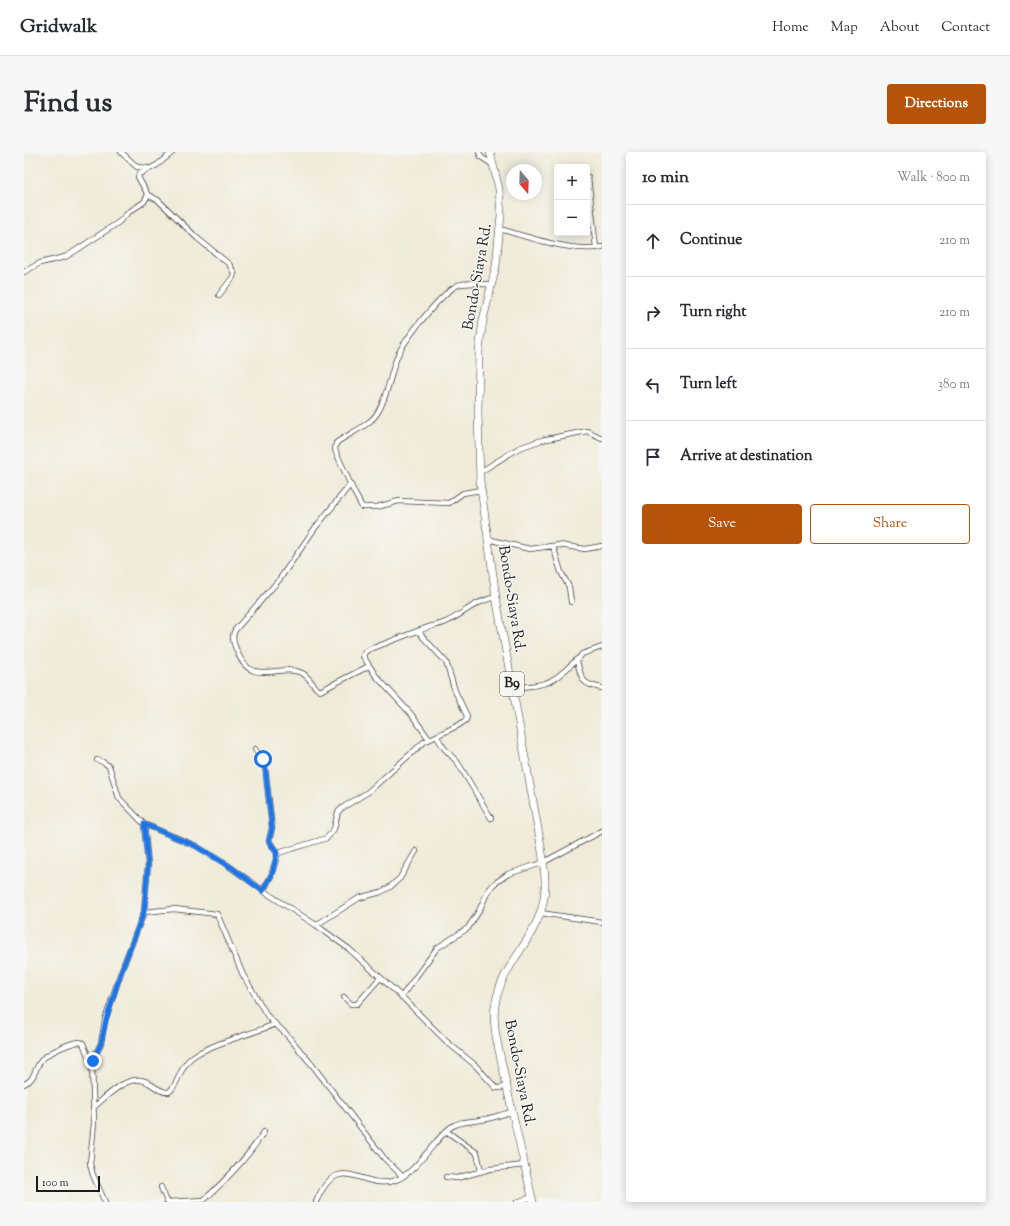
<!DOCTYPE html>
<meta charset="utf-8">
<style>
:root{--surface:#fff;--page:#f7f7f7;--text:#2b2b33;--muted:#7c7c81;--line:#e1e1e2;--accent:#b45309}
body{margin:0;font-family:"Sorts Mill Goudy",serif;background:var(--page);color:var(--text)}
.controls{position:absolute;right:12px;top:12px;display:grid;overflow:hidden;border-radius:4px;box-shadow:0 2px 10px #0003}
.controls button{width:36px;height:36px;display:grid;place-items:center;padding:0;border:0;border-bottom:1px solid var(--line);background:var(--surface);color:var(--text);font:20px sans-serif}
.compass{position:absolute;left:482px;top:12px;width:36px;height:36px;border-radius:50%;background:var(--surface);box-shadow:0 2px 10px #0003;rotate:161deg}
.scale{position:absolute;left:12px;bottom:10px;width:64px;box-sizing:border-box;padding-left:4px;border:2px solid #1c1c1c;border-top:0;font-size:11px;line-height:14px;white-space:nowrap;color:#1c1c1c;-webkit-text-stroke:3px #f6f6f2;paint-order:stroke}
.stop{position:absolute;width:12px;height:12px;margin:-9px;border:3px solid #1a73e8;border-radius:50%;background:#fff}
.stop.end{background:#1a73e8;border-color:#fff;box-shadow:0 1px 4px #0008}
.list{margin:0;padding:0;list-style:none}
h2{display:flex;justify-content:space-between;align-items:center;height:52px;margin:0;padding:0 16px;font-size:17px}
h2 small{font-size:13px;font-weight:400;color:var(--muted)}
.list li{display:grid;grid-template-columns:26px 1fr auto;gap:12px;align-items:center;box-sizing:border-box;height:72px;padding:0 16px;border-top:1px solid var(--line)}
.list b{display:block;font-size:15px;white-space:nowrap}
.list em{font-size:13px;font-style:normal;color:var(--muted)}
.actions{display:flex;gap:8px;padding:12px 16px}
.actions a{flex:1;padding:9px 0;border:1px solid var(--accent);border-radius:4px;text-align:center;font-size:14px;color:var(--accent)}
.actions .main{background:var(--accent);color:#fff}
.icon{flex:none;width:22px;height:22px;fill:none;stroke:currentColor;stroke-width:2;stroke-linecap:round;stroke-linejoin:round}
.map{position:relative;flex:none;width:578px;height:1050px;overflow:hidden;border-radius:4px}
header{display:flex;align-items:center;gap:24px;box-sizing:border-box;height:56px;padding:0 20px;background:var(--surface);border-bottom:1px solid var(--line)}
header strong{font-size:19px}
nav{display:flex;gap:22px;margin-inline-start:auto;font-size:14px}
.intro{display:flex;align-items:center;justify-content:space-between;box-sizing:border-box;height:96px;padding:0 24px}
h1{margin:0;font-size:28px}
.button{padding:10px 18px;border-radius:4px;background:var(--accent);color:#fff;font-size:14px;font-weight:700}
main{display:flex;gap:24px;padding:0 24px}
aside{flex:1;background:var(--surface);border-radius:4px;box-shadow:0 2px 10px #0003}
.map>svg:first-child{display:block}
</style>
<header>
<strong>Gridwalk</strong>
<nav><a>Home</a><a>Map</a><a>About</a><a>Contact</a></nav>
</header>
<div class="intro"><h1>Find us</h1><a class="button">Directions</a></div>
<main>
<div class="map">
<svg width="578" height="1050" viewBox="0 0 578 1050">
<rect width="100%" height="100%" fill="#f6f6f2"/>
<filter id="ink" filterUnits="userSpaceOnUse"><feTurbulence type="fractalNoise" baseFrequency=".025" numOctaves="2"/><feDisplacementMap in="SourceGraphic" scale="8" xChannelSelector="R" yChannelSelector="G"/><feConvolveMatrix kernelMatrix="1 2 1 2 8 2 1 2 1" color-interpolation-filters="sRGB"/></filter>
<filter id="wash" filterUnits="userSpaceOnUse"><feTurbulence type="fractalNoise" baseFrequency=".012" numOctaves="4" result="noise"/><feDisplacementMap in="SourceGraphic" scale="16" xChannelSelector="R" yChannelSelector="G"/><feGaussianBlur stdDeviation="0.9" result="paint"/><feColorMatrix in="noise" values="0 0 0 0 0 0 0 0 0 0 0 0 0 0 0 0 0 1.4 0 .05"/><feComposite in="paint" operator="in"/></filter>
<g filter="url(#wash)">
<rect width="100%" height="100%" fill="#efebd8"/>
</g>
<g filter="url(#ink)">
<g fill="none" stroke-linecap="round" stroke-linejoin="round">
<g stroke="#3c3b38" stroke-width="6">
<path id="minor" d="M97,0L113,15L124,16
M149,0L133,13L115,22L114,25L124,43L134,48L173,86L205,112L210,121L209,125L195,143
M455,0L457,5L469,13
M564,25L572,96
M476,77C502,85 552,101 578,95
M0,120L16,111L41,105L48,101L95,70L105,60L120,50L124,43
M456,320L495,296L518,288L563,279L578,286
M326,333L291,376L255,428L211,478C207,485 210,493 213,499C227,537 255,510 278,521C286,525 289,535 296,539L345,514
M457,338L439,341L425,351L375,349L353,355H338L330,340L311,298L312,291C325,281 346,274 354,260C364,243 366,223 373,205C380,188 418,140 434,133C444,129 458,132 468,133
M463,387L506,397L535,393L561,397L578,394
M529,394L537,420L545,435L547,450
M396,478L344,498L341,500L339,504L352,524L387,562L405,587
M578,495L558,502L553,509C558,529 558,532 578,536
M489,536C525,532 527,533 553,507
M413,585L420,596L434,611L467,666
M231,597L241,614L248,676L245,689L253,701
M73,608L79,610L85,614L95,646L120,672L124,712L120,760L97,820L81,868L77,891L68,911L70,971L66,1012L69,1023L81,1050
M120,672L172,694L202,712L241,740L292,773L325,797L379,846L423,890L451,913L472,936L483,935
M239,739L247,724L254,701L303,686L310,677L314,660L318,656L344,640L400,590L435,573L442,568L443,564L431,539L422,510L398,484L395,479C403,474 413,474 422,470C441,461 449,450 472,445
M120,760L150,757L193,762L219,823L244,865L263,883L289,914L360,1006L378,1024
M516,761L578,770
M292,773L335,746L357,740L366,735L376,726L392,699
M320,845L327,852H333L356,826
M377,845L413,796L444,776L455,759L464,739L470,732L484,722L518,711L578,679
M0,932C11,928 10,918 16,910C21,902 51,887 59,891L64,904L69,909
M69,956C83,944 106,919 125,931C131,935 138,941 145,940C155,932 155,916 167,906C182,893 229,882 251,872
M422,979L453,1001L457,1019
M422,1025L433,1026L466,1017L500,1013
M137,1035L143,1050
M143,1050L180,1048C202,1028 224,1005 240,980
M292,1050C314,997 338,1038 369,1029C392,1023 409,988 427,975C437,968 450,970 462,967C471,965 479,962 488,960
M493,1050L508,1045"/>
</g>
<g stroke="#3c3b38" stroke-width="8">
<path id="highway" d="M466,0L475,37L477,63L472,114L459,168L455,199L454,261L456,329L472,445L516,688C520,712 525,738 516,762C504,796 477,815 471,854C468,875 475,897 479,917C488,961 499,1006 509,1050"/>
</g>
<use href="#minor" stroke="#fff" stroke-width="4.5"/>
<use href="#highway" stroke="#fff" stroke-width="7"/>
</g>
</g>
<g fill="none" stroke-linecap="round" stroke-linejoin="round" filter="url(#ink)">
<path stroke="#1a73e8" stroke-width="5" d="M69,909L77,891L82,868L97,820L120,760L124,712L120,672L172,694L208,716L239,739L248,722L253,701L245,689L248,676L241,614L239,607"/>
</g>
<g text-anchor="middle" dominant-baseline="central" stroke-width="3" stroke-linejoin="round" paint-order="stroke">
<rect fill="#f6f6f2" stroke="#5d5d5c" stroke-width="1" x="476" y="520" width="24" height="24" rx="3"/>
<g font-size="14" font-weight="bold" fill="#1c1c1c">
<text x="488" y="532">B9</text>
</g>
<g font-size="15" fill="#1c1c1c" stroke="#f6f6f2">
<text transform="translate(454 125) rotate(-80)">Bondo-Siaya Rd.</text>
<text transform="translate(487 447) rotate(81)">Bondo-Siaya Rd.</text>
<text transform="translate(495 921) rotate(79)">Bondo-Siaya Rd.</text>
</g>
</g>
</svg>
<div class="controls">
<button>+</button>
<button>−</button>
</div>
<svg class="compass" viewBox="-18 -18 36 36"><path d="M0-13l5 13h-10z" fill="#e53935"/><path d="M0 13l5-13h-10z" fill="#7c7c81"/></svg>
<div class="scale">100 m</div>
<div class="stop" style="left:239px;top:607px"></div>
<div class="stop end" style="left:69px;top:909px"></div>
</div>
<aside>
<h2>10 min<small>Walk · 800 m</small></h2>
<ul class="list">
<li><svg class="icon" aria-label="ahead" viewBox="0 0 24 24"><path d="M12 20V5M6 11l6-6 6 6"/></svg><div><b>Continue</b></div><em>210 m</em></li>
<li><svg class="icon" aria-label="right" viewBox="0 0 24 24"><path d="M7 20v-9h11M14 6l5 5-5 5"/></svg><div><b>Turn right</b></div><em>210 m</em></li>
<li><svg class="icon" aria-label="left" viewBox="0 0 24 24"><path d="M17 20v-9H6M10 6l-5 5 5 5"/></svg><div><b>Turn left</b></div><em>380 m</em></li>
<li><svg class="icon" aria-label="arrive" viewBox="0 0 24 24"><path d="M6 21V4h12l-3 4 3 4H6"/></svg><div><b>Arrive at destination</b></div></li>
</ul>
<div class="actions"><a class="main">Save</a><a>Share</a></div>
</aside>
</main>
